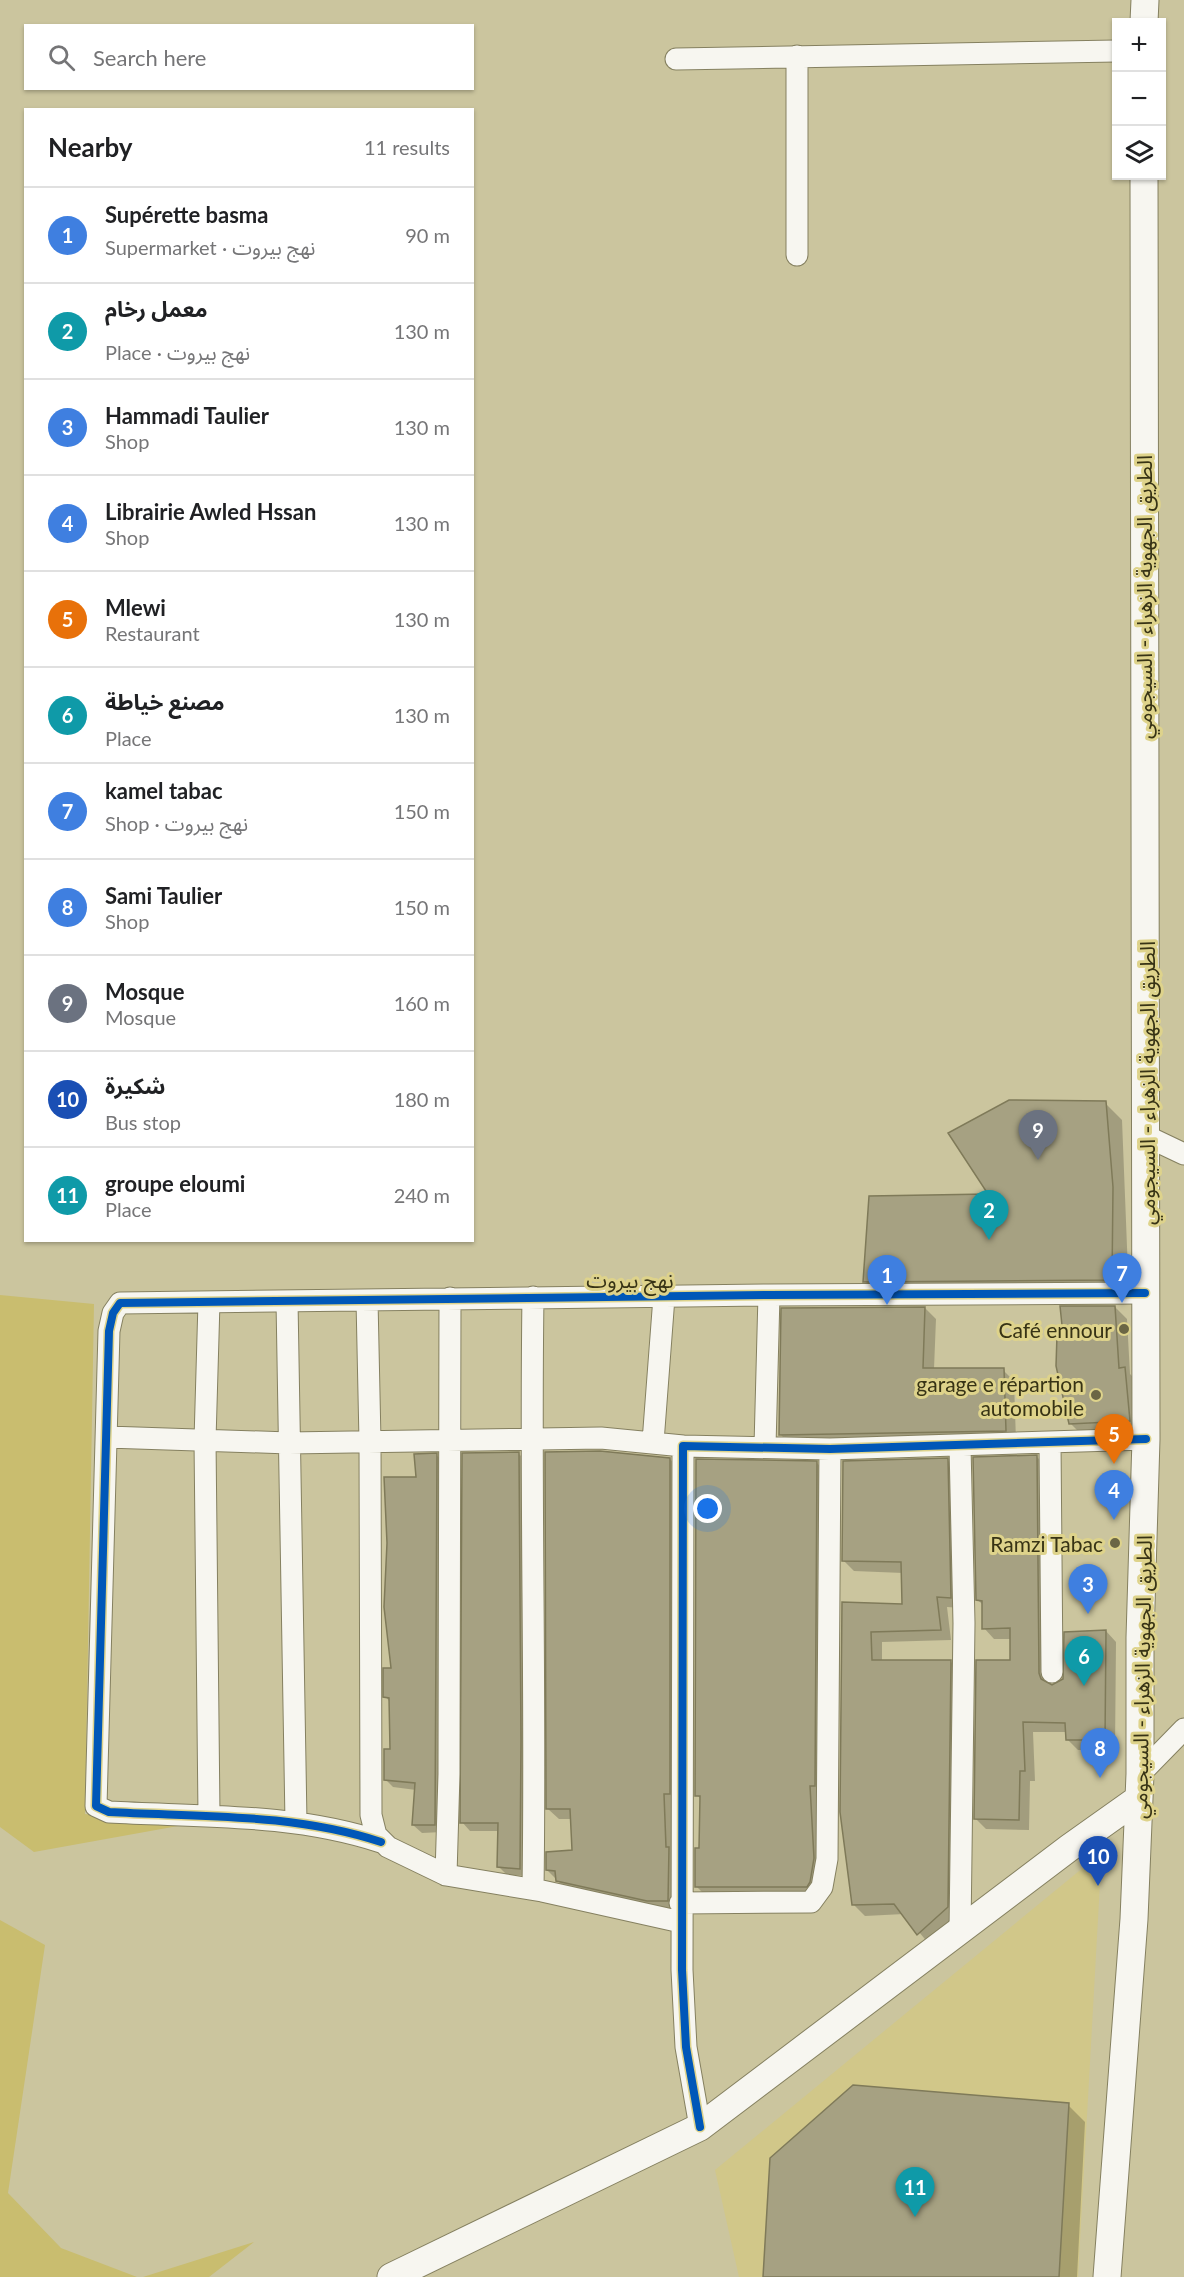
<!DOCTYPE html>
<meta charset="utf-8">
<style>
:root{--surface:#fff;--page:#f6f6f6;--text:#202124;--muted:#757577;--line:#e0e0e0;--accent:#0b8043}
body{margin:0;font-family:Lato,"Noto Sans Arabic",sans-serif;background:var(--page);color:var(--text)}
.controls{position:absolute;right:18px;top:18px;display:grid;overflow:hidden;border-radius:0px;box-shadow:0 2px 4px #0004}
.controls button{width:54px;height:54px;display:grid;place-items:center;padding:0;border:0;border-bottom:2px solid var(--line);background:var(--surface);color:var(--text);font:30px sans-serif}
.you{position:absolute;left:708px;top:1509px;width:21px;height:21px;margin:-15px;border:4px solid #fff;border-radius:50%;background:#1a73e8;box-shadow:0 0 0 9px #1a73e833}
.badge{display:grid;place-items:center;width:39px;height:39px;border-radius:50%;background:var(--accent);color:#fff;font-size:20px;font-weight:700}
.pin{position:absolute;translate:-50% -50px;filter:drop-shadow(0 2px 3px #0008)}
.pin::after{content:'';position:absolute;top:32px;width:21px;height:18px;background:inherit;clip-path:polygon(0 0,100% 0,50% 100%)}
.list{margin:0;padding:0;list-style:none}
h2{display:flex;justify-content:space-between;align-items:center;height:78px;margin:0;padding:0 24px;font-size:26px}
h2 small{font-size:20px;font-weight:400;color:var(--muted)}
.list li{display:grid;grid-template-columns:39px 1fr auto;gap:18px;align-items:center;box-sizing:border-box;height:96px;padding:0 24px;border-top:2px solid var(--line)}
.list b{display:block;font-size:22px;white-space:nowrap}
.list p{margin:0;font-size:20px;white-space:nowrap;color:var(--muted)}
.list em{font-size:20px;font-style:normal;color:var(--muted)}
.icon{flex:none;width:33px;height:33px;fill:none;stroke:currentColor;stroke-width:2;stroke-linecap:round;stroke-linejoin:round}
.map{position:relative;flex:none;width:1184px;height:2277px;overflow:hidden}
.search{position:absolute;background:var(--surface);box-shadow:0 2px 4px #0004;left:24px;top:24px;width:450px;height:66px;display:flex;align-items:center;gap:15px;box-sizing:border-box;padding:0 21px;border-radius:0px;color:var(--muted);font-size:22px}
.panel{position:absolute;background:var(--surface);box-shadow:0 2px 4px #0004;left:24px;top:108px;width:450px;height:1134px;border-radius:0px}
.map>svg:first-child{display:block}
</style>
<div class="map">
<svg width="1184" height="2277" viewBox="0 0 1184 2277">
<rect width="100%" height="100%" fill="#cbc59e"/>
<path fill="#d1c789" d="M1101,1865L1078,2277H739L715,2170L1084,1867Z"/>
<path fill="#c9bd6f" d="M0,1295L94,1304L85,1814L178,1826L34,1852L0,1827Z
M0,1920L45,1945L8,2193L61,2248L137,2277H0Z
M254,2242L209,2277H143Z"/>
<path fill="#0003" d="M1105,1103L1122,1120L1129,1297L881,1298L865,1281L991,1195Z
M1115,1307L1127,1319L1130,1374L1136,1380L1141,1432L1082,1435L1071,1424L1065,1336Z
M925,1308L936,1319L934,1369L1003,1370L1014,1381L1016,1441L792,1446L781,1435Z
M519,1454L527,1462L528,1876L507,1875L499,1867L500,1831H470L462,1822Z
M436,1455L445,1463L442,1832L422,1833L413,1825L416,1790L393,1787L385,1779L391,1751L390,1702L385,1696L393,1670L418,1479Z
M1037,1457L1047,1467L1051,1687L1065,1679L1106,1631L1116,1642L1115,1750H1078L1067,1739V1732H1033L1035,1781H1030L1029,1830L986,1829L976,1819L1011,1661V1639H994L984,1628V1606L978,1600Z
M670,1459L680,1470L678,1911L568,1891L547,1870L573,1852L572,1819H559L548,1809Z
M947,1460L958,1470L961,1608L947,1607L951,1640L882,1642V1662L950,1661L961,1672L958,1918L929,1944L904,1914L865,1916L854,1905L843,1604L904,1606L903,1573L854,1571L843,1560Z
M817,1463L827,1474L820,1893L707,1897L696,1886L702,1800L697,1795Z
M1068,2105L1085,2122L1077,2277H765Z"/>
<path fill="#a6a182" stroke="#7f7a59" stroke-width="1.5" d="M1009,1100L1106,1101L1113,1187L1112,1280L863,1282L869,1196L988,1194L948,1133Z
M1060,1306H1115L1119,1368L1125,1367L1130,1421L1069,1424L1056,1366L1057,1335H1063Z
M925,1307L923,1368H1004L1006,1431L779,1435L781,1308Z
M600,1451L670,1458V1794H664L666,1847H669L668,1901H647L561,1882L556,1881L555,1871L546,1870V1852L572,1850L570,1809H546L545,1452Z
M519,1452L521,1741L520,1869L497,1867L498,1823H460L462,1453Z
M437,1453L435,1825H412L415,1783L384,1780V1749H390L389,1698L383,1697V1668H391L384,1607L387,1543L384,1477H416L414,1454Z
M1037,1455L1039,1673L1041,1679L1052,1685L1063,1679L1064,1632L1106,1630L1105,1740H1066L1065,1723L1023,1722L1025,1771H1020L1019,1820L974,1819L976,1660H1010V1628L982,1629V1601L976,1600L973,1457Z
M948,1458L951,1598L937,1597L941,1630L871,1632L872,1660H951L948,1907L917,1935L894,1904L852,1905L840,1812L842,1602L902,1604L901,1562L842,1561L843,1461Z
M696,1459L817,1461L815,1786H810L814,1858L810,1882L807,1887H695V1848H699L700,1796H695Z
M853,2085L1069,2103L1059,2277H763L770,2158Z"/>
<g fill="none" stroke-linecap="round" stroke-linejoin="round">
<g stroke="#858060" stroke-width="23">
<path id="minor" d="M797,56V255
M676,59L1116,51
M1146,1136L1184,1154
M533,1297C530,1495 536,1692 533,1889
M367,1300L370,1441L371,1815L376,1835L388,1847L446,1875L542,1891L681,1922
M287,1301L296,1822
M107,1437L289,1443L601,1438L683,1446
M653,1442L664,1297
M1050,1443L1052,1672
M765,1446L769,1295
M960,1446L964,1623L960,1931
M1140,1774L1184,1729
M209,1815L205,1440L209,1302
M381,1842C293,1813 201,1817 109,1812L96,1806L109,1331L113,1313L120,1303L769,1295L1145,1293
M446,1875L449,1774L450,1298
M680,1903L811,1902L822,1887L827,1859L830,1449
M700,2127L686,2047L682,1970L683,1446L830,1449L1146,1439"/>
</g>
<g stroke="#858060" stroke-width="29">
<path id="major" d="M1144,22L1145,0
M391,2277L700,2127L1069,1848L1138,1799
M1107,2277L1134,1919L1140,1774V1638L1146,1439L1144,176"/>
</g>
<use href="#minor" stroke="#f7f6f0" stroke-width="21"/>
<use href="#major" stroke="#f7f6f0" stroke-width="27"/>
<g stroke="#ded38b" stroke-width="11">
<path id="cycleway" d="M381,1842C293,1813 201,1817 109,1812L96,1806L109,1331L113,1313L120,1303L769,1295L1145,1293
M700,2127L686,2047L682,1970L683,1446L830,1449L1146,1439"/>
</g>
<use href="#cycleway" stroke="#0057b8" stroke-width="8"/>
</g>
<g fill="#6b6645" stroke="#ded38b" stroke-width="2">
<circle cx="1124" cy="1329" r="6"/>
<circle cx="1096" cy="1395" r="6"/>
<circle cx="1115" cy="1543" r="6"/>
</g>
<g text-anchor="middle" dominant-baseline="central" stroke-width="6" stroke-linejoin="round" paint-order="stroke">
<g font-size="21" fill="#373315" stroke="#ded38b">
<text transform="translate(1143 597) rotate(-90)">الطريق الجهوية الزهراء - السيجومي</text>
<text transform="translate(1146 1083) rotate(-90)">الطريق الجهوية الزهراء - السيجومي</text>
<text x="630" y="1279">نهج بيروت</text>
<text transform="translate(1141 1677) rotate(-89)">الطريق الجهوية الزهراء - السيجومي</text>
</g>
<g font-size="21" fill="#373315" stroke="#ded38b" text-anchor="end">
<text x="1112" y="1329">Café ennour</text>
<text x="1084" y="1383">garage e répartion<tspan x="1084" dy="24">automobile</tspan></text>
<text x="1103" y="1543">Ramzi Tabac</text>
</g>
</g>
</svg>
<div class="controls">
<button>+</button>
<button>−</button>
<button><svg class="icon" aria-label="layers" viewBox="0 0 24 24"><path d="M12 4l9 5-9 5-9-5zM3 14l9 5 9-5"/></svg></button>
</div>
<div class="you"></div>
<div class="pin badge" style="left:887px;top:1305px;background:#3f7fe0">1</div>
<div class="pin badge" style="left:989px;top:1240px;background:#0f9aa8">2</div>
<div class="pin badge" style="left:1088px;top:1614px;background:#3f7fe0">3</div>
<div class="pin badge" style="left:1114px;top:1520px;background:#3f7fe0">4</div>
<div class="pin badge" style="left:1114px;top:1464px;background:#e8710a">5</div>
<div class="pin badge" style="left:1084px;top:1686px;background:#0f9aa8">6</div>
<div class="pin badge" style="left:1122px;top:1303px;background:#3f7fe0">7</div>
<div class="pin badge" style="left:1100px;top:1778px;background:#3f7fe0">8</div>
<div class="pin badge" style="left:1038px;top:1160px;background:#6b7280">9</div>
<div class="pin badge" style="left:1098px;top:1886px;background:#1a4fb4">10</div>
<div class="pin badge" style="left:915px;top:2217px;background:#0f9aa8">11</div>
<div class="search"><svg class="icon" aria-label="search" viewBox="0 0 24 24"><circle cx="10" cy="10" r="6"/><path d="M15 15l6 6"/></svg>Search here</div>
<section class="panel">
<h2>Nearby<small>11 results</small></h2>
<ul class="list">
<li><span class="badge" style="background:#3f7fe0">1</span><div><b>Supérette basma</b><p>Supermarket · نهج بيروت</p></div><em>90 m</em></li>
<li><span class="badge" style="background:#0f9aa8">2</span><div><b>معمل رخام</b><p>Place · نهج بيروت</p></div><em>130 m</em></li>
<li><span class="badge" style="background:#3f7fe0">3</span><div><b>Hammadi Taulier</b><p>Shop</p></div><em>130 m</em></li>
<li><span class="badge" style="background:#3f7fe0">4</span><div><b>Librairie Awled Hssan</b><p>Shop</p></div><em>130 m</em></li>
<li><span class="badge" style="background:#e8710a">5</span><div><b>Mlewi</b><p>Restaurant</p></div><em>130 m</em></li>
<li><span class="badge" style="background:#0f9aa8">6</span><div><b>مصنع خياطة</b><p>Place</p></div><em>130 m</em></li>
<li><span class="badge" style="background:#3f7fe0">7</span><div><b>kamel tabac</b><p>Shop · نهج بيروت</p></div><em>150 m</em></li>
<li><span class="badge" style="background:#3f7fe0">8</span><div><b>Sami Taulier</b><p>Shop</p></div><em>150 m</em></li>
<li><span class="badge" style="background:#6b7280">9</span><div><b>Mosque</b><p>Mosque</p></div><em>160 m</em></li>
<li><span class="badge" style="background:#1a4fb4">10</span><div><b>شكيرة</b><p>Bus stop</p></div><em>180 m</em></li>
<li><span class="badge" style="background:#0f9aa8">11</span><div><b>groupe eloumi</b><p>Place</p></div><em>240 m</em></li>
</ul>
</section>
</div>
